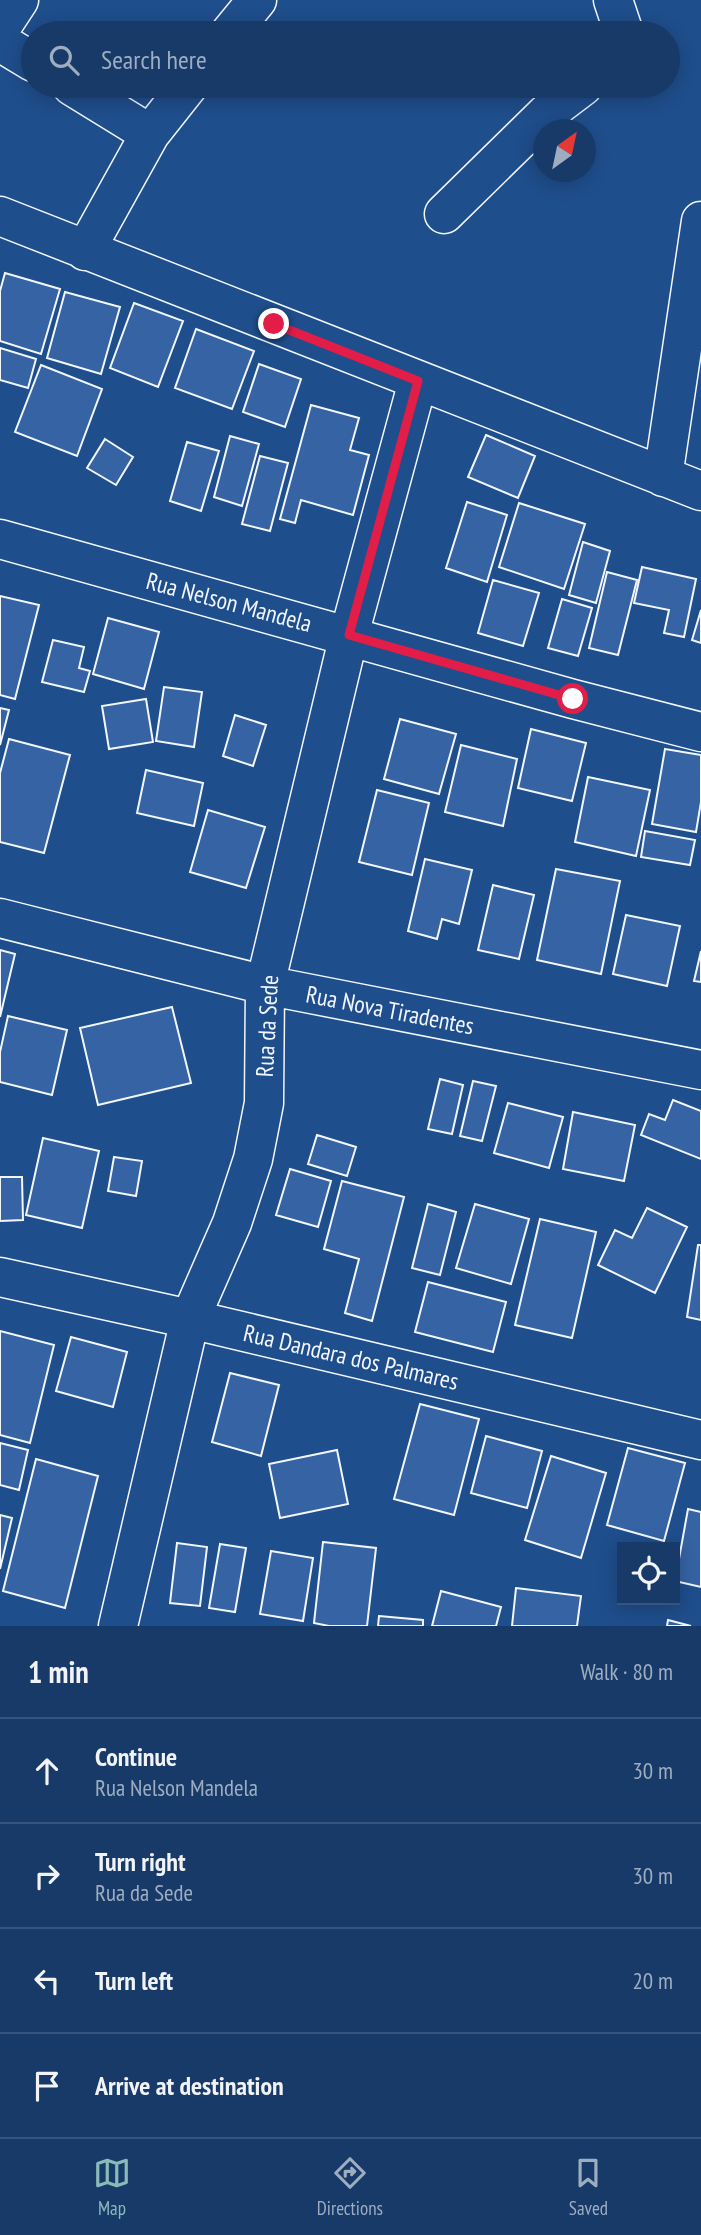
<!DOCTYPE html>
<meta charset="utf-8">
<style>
:root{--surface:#173a69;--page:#244571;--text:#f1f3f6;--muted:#9eadc0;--line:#36547d;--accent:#8bbbb9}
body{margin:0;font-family:"PT Sans Narrow",sans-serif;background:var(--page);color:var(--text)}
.controls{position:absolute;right:21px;bottom:21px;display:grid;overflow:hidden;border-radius:0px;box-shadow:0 4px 18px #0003}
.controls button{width:63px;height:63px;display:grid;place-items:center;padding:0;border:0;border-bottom:2px solid var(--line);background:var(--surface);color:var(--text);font:35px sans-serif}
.compass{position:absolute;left:533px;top:119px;width:63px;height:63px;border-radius:50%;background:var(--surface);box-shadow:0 4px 18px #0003;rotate:33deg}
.stop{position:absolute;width:21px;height:21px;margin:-16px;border:5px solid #e11d48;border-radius:50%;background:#fff}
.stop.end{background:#e11d48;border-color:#fff;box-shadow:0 2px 7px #0008}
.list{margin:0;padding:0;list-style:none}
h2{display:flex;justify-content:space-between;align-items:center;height:91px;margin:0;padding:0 28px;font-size:30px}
h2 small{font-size:23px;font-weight:400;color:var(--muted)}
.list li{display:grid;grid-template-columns:46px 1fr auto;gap:21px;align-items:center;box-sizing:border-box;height:105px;padding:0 28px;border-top:2px solid var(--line)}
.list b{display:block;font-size:26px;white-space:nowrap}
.list p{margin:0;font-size:23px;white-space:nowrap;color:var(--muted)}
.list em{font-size:23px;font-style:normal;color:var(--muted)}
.icon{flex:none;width:38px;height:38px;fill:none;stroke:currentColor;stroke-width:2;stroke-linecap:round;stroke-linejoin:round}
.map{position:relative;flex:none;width:701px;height:1626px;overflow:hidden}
.search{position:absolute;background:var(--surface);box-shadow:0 4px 18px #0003;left:21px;right:21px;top:21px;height:77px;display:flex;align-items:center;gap:18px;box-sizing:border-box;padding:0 24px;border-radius:38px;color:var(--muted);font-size:26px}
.sheet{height:511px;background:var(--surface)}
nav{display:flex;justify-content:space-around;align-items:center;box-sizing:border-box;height:98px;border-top:2px solid var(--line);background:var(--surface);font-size:19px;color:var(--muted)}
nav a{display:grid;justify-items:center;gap:4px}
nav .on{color:var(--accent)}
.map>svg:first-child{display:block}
</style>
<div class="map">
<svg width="701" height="1626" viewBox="0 0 701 1626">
<rect width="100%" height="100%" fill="#1f4e8c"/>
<path fill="#3563a3" stroke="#f2f6ff" stroke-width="2" d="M5,273L60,289L41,354L0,341V291Z
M65,292L120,307L101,374L47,358Z
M134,303L183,321L158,387L110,368Z
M196,329L254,351L232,409L175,388Z
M0,348L36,359L28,388L0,380Z
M259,364L301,379L285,427L243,412Z
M41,365L102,389L77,456L15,432Z
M311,405L359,418L350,450L369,455L353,515L301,500L295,523L280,519Z
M486,435L535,456L518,498L468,477Z
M230,436L259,444L242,506L214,497Z
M105,439L133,457L116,485L87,468Z
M187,442L219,451L201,511L170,501Z
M260,456L288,463L270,531L242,524Z
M467,502L507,515L487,582L446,568Z
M519,503L585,524L564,589L499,567Z
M583,542L610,551L596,603L569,595Z
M642,567L696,579L684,637L664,633L669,610L634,603Z
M607,572L637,580L618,655L589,648Z
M493,580L539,593L523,646L478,633Z
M0,596L39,605L15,699L0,695Z
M562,599L592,608L578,656L548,648Z
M701,610V643L692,640Z
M108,618L159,632L144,689L93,674Z
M53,640L84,647L79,668L90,671L84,692L42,682Z
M164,687L202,692L194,747L156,741Z
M146,699L153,742L109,749L102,706Z
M0,708L9,710L0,745Z
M235,715L266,725L253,766L223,756Z
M400,719L456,734L439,794L384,779Z
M531,729L586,743L572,801L518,788Z
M9,739L70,755L44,853L0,842V773Z
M461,745L517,759L503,826L445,812Z
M665,749L701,755V802L696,832L652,824Z
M146,770L203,783L194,826L137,813Z
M588,777L650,790L636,856L575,842Z
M377,790L429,803L412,875L359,862Z
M208,810L265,827L246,888L190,872Z
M645,831L695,840L690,865L641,857Z
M425,859L472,870L459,924L442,919L437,939L408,931Z
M556,869L620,881L601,974L537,960Z
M493,885L534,895L519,959L478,950Z
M626,915L680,926L667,986L613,974Z
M0,950L15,954L0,1017Z
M701,951V982L694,981Z
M172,1007L191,1083L98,1105L80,1028Z
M8,1016L67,1030L52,1095L0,1082V1052Z
M440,1079L463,1085L452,1134L428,1129Z
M473,1081L496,1086L482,1141L460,1136Z
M673,1100L701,1111V1159L641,1135L649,1114L665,1120Z
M508,1103L563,1117L549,1168L494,1153Z
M573,1112L635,1125L624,1181L563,1169Z
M317,1135L356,1147L347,1176L308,1164Z
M43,1138L99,1151L82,1228L26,1215Z
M114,1157L142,1161L136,1196L108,1191Z
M290,1169L331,1181L318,1227L276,1215Z
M0,1177H22L23,1220L0,1221Z
M342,1181L404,1197L372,1321L345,1313L359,1259L324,1249Z
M428,1204L456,1212L440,1275L412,1268Z
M475,1204L529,1219L511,1284L456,1268Z
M647,1208L687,1227L655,1293L598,1265L615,1230L632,1238Z
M540,1219L596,1232L572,1338L515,1325Z
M698,1245H701V1320L687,1317Z
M428,1282L506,1302L493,1352L415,1332Z
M0,1331L54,1345L30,1443L0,1435Z
M71,1337L127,1352L113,1407L56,1391Z
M230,1373L279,1385L261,1456L212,1442Z
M420,1404L479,1419L454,1515L394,1499Z
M486,1436L542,1451L527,1508L471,1493Z
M0,1443L28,1450L19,1490L0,1485Z
M628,1448L685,1463L664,1541L607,1525Z
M337,1450L348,1504L280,1518L269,1464Z
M551,1456L606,1473L581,1558L525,1540Z
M36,1459L98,1476L65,1608L3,1591Z
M688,1509L701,1512V1587L675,1581Z
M0,1515L12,1518L0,1569Z
M323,1542L376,1548L367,1626H329L314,1623Z
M177,1543L207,1547L200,1606L170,1603Z
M220,1544L246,1548L235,1612L209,1608Z
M271,1551L313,1558L303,1621L260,1614Z
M516,1588L581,1596L577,1626H512Z
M441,1591L501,1607L496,1626H432Z
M379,1616L423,1620V1626H378Z
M668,1620L691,1626H667Z"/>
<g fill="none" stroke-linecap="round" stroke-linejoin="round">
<g stroke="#f2f6ff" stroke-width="41">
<path id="minor" d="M613,0L624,33
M0,29L19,0
M230,33L257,0
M0,42L33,62
M72,86L150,134L188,86
M444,214L546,114L583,86
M0,216L701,491
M85,251L150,134
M663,477L701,221
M0,539L573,699L701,732
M0,918L265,985L701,1070
M0,1277L190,1319L701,1440
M118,1626L190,1319L232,1223L253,1159L264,1103L265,985L349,635L418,381"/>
</g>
<use href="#minor" stroke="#1f4e8c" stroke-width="38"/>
</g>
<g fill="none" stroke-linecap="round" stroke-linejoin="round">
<path stroke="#e11d48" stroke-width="9" d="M274,324L418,381L349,635L573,699"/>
</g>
<g text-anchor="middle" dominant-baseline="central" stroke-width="5" stroke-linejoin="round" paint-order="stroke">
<g font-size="24" fill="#f2f6ff" stroke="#1f4e8c">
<text transform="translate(229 602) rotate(15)">Rua Nelson Mandela</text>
<text transform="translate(390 1010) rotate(11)">Rua Nova Tiradentes</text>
<text transform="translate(267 1026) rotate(-87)">Rua da Sede</text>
<text transform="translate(351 1357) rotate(13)">Rua Dandara dos Palmares</text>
</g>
</g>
</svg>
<div class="controls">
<button><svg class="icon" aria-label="locate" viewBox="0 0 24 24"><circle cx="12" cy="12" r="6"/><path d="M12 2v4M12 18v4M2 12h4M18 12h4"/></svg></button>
</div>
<svg class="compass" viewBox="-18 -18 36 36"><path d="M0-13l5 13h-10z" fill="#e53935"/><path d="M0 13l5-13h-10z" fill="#9eadc0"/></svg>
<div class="stop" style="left:573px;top:699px"></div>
<div class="stop end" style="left:274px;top:324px"></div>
<div class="search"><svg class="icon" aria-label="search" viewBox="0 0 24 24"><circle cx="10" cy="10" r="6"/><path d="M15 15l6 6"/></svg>Search here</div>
</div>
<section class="sheet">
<h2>1 min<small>Walk · 80 m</small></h2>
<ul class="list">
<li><svg class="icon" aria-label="ahead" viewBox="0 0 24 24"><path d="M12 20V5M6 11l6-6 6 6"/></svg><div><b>Continue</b><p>Rua Nelson Mandela</p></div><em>30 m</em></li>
<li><svg class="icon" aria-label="right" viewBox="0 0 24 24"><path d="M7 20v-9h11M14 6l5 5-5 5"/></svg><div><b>Turn right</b><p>Rua da Sede</p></div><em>30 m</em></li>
<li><svg class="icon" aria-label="left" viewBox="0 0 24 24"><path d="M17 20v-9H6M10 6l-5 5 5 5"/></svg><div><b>Turn left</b></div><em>20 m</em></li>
<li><svg class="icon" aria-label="arrive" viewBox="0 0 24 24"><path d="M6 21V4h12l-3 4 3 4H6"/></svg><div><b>Arrive at destination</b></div></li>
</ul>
</section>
<nav>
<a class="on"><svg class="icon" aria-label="map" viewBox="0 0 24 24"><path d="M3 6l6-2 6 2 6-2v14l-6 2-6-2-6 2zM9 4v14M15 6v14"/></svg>Map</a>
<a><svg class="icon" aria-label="directions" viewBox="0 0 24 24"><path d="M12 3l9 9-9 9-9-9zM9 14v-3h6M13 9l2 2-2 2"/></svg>Directions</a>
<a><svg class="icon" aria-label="saved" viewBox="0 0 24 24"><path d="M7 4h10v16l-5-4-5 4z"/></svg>Saved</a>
</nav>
